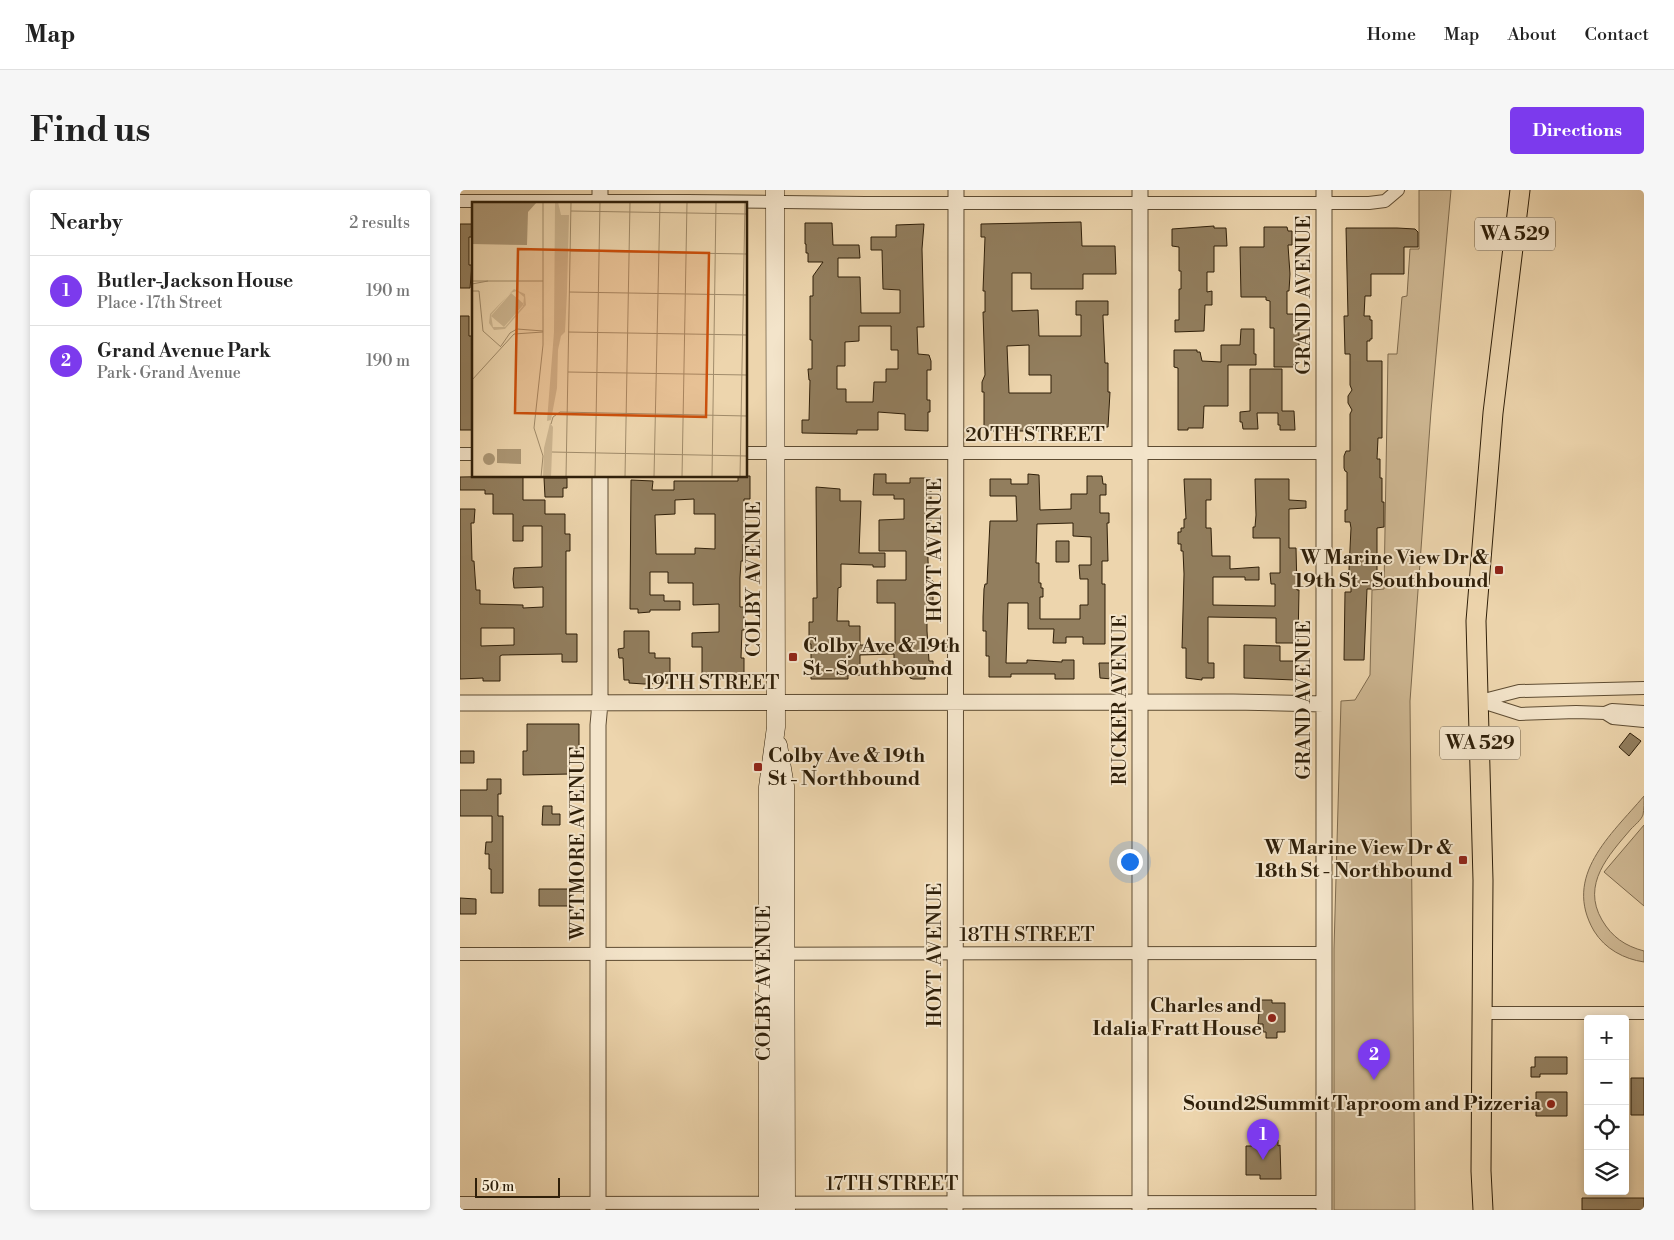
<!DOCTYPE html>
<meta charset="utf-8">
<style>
:root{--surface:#fff;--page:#f6f6f6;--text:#222;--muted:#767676;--line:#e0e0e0;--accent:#7c3aed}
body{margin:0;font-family:"Libre Bodoni",serif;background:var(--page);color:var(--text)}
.controls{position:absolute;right:15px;bottom:15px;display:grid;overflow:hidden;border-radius:5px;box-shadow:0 2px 8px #0003}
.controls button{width:45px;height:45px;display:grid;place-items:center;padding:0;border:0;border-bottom:1px solid var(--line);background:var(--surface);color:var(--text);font:25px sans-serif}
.scale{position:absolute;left:15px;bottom:12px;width:85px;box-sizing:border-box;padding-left:5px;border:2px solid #2f1f09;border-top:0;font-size:14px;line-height:18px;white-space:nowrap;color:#2f1f09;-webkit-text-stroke:4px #f3e4ca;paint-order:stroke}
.you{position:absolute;left:669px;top:671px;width:18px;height:18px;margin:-12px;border:4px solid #fff;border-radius:50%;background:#1a73e8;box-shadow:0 0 0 8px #1a73e833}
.badge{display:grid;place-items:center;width:32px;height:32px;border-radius:50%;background:var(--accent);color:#fff;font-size:16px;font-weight:700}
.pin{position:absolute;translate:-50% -41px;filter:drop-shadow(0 1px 2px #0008)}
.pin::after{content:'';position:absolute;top:26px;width:18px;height:15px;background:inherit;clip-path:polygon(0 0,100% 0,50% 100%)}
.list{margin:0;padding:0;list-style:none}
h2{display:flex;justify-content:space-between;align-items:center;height:65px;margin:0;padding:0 20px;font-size:21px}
h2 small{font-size:16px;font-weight:400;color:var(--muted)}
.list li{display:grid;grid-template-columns:32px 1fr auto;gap:15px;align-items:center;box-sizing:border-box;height:70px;padding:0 20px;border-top:1px solid var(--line)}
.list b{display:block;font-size:19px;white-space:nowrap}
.list p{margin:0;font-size:16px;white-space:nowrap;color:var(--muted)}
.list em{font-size:16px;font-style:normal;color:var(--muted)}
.icon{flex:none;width:28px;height:28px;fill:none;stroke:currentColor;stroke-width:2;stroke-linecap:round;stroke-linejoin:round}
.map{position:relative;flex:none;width:1184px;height:1020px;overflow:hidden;border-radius:5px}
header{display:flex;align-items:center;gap:30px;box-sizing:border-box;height:70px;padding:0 25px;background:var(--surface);border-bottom:1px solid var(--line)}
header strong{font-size:24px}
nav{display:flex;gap:28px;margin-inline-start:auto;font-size:18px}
.intro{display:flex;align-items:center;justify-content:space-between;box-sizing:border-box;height:120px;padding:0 30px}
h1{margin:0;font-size:35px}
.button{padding:12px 22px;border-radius:5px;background:var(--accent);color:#fff;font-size:18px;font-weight:700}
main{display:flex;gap:30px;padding:0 30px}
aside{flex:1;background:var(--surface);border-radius:5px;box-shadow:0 2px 8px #0003}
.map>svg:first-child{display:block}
</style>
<header>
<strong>Map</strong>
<nav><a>Home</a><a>Map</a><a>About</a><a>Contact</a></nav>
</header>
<div class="intro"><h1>Find us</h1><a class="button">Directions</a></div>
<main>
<aside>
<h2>Nearby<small>2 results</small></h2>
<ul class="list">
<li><span class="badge">1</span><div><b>Butler-Jackson House</b><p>Place · 17th Street</p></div><em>190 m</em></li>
<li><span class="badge">2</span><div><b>Grand Avenue Park</b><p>Park · Grand Avenue</p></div><em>190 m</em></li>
</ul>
</aside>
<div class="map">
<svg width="1184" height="1020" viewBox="0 0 1184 1020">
<rect width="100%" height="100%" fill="#edd5ad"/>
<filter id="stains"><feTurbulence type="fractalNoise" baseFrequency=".004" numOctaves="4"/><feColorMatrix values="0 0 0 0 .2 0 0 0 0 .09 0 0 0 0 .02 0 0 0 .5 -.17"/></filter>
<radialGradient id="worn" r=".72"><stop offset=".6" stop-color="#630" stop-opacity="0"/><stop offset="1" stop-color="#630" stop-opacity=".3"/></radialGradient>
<path fill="#cdb691" stroke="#7e6a4d" d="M959,0H991L971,221L950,511L955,1020H874V759L881,511L895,510L910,485L912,400L924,399L928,164H937L942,107L947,106L950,59H959Z
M1184,606C1184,611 1184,620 1183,625C1181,630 1175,635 1171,639C1149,665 1121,694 1142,730C1152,747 1165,756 1184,761V772C1164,769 1145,759 1134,741C1102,686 1151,645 1184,606Z
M1184,635V716L1144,682Z"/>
<path fill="#927e5e" stroke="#2f1f09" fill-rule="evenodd" d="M621,32L622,56H655L656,84H623V99H571V83H552V121L578,120L579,146H621V125H616V111H648V125H643V127L645,173H648V202H650L648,237H645V239L602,238V241H526V236H524V202H522V192L525,185L523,122H525V101H523L525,47H521V34ZM569,155V185H591V203H549L547,156Z
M345,33H372L373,55H399L400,68H378V87H400L401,123H440V100L423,99L422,60H411V47H436V35L464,34L462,59L464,137H457L458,164L469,165L471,171V180H467V210H470V222H468V241L445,240V224L418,222V240H397V244L342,243V230H349L350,190H349L348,179H352V150H350V106H353V86L363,72H348V63H346V54H345ZM399,136H431V160H438V179H426V192H414L413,212H386V199H377V176H385V152L399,151Z
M0,34H12V37H14V47H9V75H12L10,98H0Z
M754,36V38H766L767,56H754V82H747V102L752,101V115H745L744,141L715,142V130H719V99H721V81H719V57L712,56V39Z
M804,37H827L828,41H832V55H828L830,84L829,101H827V124H837V138H839V156H836V163H834V177H814V138H810V111L806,110V107H781L780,57H804Z
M886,38H937L955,39L958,42V57H944V84H911V106H905L904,126H910V130H912V149H910V151H907V171H922V248H918L917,269H920V288H922V312H924V337L917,338V394H912V399H907L904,470H884L885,402H891V383H889V379L891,338L890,332H885V320H887V282L885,281L884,278V266L886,261H890V224L892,220L888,213V206L892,200L890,195V164H885L884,126H888Z
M0,126H9V146H14V240H0Z
M781,139H794V164H796V175H768V216H744L743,238H728V240H718V178L714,177V160H737V162H740L742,171L761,172V155H780Z
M790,179H822V221H834L835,240H820V235H818V223H797L798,239H783L782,232H780V222L790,221Z
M414,284H426V293H450V288H471V336H468V370L469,391H473V413H467V441L469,471H473V481H465V489H453L450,488V476H434V464L400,465V485H388V489H351V454H349V432H353V408H357L356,297L380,299V311H401L399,363H425V377H413V375L381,374V397L378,398L377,431H389V436H400V455H435V413H417V390H446V361H419V330L444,329V309H434V305H413Z
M568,284L579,285L580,320L611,319V304H627V286H642L643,294H646V305H640V323H649V333H647L648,371H642V394H645V454H623V447H606V453H593L594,439H568V413H548L546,473H567V470L602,472V470H614V489H595V484H551V487H529V466H526V441H523V427L524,399L525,394H527L530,331H557L556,306H530V289H551V294H568ZM613,333V346L631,347V375H619L620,389H628V415H620V429H580V407H583V398H581V393H579V373H576L577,334Z
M63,286V310H85V324H105V344H110V361H106V444H117V472H102V464L42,465L40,466V491H23V488L0,489V319H15L14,333H11L12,371H14L16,400H20V414L63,415V418L83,417V397L54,398L53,389L54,378L82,377V336H63V351H53V324H33V304H25V300H0V287ZM21,438H54V455L21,456Z
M278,286H290V309H284V339H288V354H283V371H281L280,388V417H284V440H282L281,468H284V489H256V486L242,485V457H232V443L259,442V414L233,415V393H208V382H190V405H204V411H220V420H190V422L178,423V419H170L171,290L193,291L192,300H214V291H278ZM234,309V324H255V359L235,358V364H196L195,325L215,324V310Z
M84,288H107V298H103V307H85Z
M724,289H751V310H746V338H751L752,366H770V379L799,377V390H785V387H753V415L815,416V394H811L810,383H820V348H793V337H795L796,325L795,289H829V310L846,311V318L829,319V358H836L837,400H839L838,453H816V428L748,427V473H754V488H742V490L726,488V458H722L724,384L723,361H721V354H718V342H721V338H724V329H726Z
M596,351H609V372H596Z
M164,441H189V463H195V468H210V493L184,494L169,493V490H164L163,468H159L158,459L164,458Z
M784,455L820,456V471H835V490L784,488Z
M639,473H652V489L640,488Z
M67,534H119V559H110V584L63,585V561H67Z
M1170,543L1181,551L1169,566L1159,557Z
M0,561H14V573H0Z
M27,589H41V604H38V626H43V703H31V679H29V664H25L26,652H32V626H0V600H27Z
M83,616H92V624H100V635H82Z
M79,699H108V716H79Z
M0,708L16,709V724H0Z
M800,810H812V813H825V842H817V848H806V842H803V834H798Z
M1075,867H1107V884H1080V887H1071V877H1075Z
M1171,888H1184V925H1171Z
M1076,902H1107V926H1076Z
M818,950V956L820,955L821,989H800V985H786V956H802V951Z
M1122,1008H1184V1020H1122Z"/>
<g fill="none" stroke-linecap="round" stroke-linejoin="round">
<g stroke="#5e4c32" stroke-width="14">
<path id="minor" d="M0,11H227L405,13H909L925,11L938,0
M286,263H864
M0,264H14
M1019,511L1060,524L1116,522L1145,523L1152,520L1184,522
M1020,511L1059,501L1184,498
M1145,523L1153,528L1184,531
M0,764L864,763
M1022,823H1184
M0,1013L864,1012"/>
</g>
<g stroke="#5e4c32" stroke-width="17">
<path id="tertiary" d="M864,0V1020
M140,14V0
M0,513L773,512L864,514
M138,1020V535L140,513V286
M495,1020L496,0
M680,1020V0"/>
</g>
<g stroke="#2f1f09" stroke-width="19">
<path id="secondary" d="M318,555L325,596L326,1020
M308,1020V597L316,537L315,0"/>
</g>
<g stroke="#2f1f09" stroke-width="21">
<path id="primary" d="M1023,1020L1021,981L1023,690L1016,431L1033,223L1060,0"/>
</g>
<use href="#minor" stroke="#f3e4ca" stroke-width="12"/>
<use href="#tertiary" stroke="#f3e4ca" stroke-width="15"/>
<use href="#secondary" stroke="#f3e4ca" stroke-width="18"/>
<use href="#primary" stroke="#edd5ad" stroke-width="19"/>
</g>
<g fill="#8f2418" stroke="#f3e4ca" stroke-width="2">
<rect x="1034" y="375" width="10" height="10" rx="2.5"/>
<rect x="328" y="462" width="10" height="10" rx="2.5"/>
<rect x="293" y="572" width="10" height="10" rx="2.5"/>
<rect x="998" y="665" width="10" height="10" rx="2.5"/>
<circle cx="812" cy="828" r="5"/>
<circle cx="1091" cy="914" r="5"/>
</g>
<g text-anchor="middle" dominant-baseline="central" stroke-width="4" stroke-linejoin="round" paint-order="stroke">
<g fill="#f3e4ca" stroke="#6a5a43" stroke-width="1">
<rect x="1015" y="27.5" width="80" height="33" rx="4"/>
<rect x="980" y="536.5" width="80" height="33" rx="4"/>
</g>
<g font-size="19" font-weight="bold" fill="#2f1f09">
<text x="1055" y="44">WA 529</text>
<text x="1020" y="553">WA 529</text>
</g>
<g font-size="20" fill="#2f1f09" stroke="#f3e4ca">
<text transform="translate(844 105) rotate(-90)">GRAND AVENUE</text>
<text x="575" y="245">20TH STREET</text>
<text transform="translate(475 360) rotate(-90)">HOYT AVENUE</text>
<text transform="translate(294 389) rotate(-90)">COLBY AVENUE</text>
<text x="252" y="493">19TH STREET</text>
<text transform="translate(660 510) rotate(-90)">RUCKER AVENUE</text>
<text transform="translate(844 510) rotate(-90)">GRAND AVENUE</text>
<text transform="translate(118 653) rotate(-90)">WETMORE AVENUE</text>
<text x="567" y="745">18TH STREET</text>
<text transform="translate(475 765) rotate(-90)">HOYT AVENUE</text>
<text transform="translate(304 793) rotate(-90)">COLBY AVENUE</text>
<text x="432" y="994">17TH STREET</text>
</g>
<g font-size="20" font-weight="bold" fill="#2f1f09" stroke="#f3e4ca" text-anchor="end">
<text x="1029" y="368">W Marine View Dr &amp;<tspan x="1029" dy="23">19th St - Southbound</tspan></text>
<text x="343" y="456" text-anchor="start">Colby Ave &amp; 19th<tspan x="343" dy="23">St - Southbound</tspan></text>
<text x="308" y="566" text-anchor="start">Colby Ave &amp; 19th<tspan x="308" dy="23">St - Northbound</tspan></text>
<text x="993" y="658">W Marine View Dr &amp;<tspan x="993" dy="23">18th St - Northbound</tspan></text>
<text x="802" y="816">Charles and<tspan x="802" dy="23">Idalia Fratt House</tspan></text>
<text x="1081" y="914">Sound2Summit Taproom and Pizzeria</text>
</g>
</g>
<g transform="translate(12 12)">
<rect width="275" height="275" fill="#edd5ad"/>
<path d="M83,0H86L89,13H97L95,90L93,130L89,134L86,148L85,186L79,218L75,219L82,130ZM42,87L53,92L54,103L33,127L22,128L17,121L18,112ZM45,89L52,95L51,104L33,125H21L19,113L38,91ZM39,91L52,102L32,125L19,114ZM78,221L81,225L79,275H71L72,246Z" fill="#cdb691" fill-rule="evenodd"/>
<path d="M0,0H65L56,10L55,43L0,42ZM25,247H49V262L25,261ZM11 257a6 6 0 1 1 12 0a6 6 0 1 1-12 0Z" fill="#ac9775"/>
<path fill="none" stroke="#a18c6b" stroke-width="1" d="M99,9L275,12M98,49L275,52M0,79H71M0,82L16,79M0,89H7L11,129L29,145M97,90L275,93M96,130L275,133M38,131L45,127L71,129M29,144L38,131M96,170L275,173M0,178L42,132L71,130M79,222L81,215L88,210L275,214M80,250L275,254M69,275L71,254L62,226L71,143V0M94,275L99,0M123,275L128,0M153,275L158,0M182,275L188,0M210,275L215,0M240,275L244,0M268,275L273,0"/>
<path fill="#cc500c" fill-opacity="0.15" stroke="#cc500c" stroke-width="2.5" d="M46,47L237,51L234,215L43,211Z"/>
<rect width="275" height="275" fill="none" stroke="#2f1f09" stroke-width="2.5"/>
</g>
<rect width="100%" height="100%" filter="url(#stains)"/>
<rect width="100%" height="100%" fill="url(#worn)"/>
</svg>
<div class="controls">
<button>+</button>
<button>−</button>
<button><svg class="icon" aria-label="locate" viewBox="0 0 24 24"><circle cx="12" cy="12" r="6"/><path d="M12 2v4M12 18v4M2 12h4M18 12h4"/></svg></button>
<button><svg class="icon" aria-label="layers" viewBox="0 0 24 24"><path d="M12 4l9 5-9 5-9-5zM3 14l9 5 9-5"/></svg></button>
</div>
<div class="scale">50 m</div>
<div class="you"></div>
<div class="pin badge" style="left:803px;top:970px">1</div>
<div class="pin badge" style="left:914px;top:890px">2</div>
</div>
</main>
